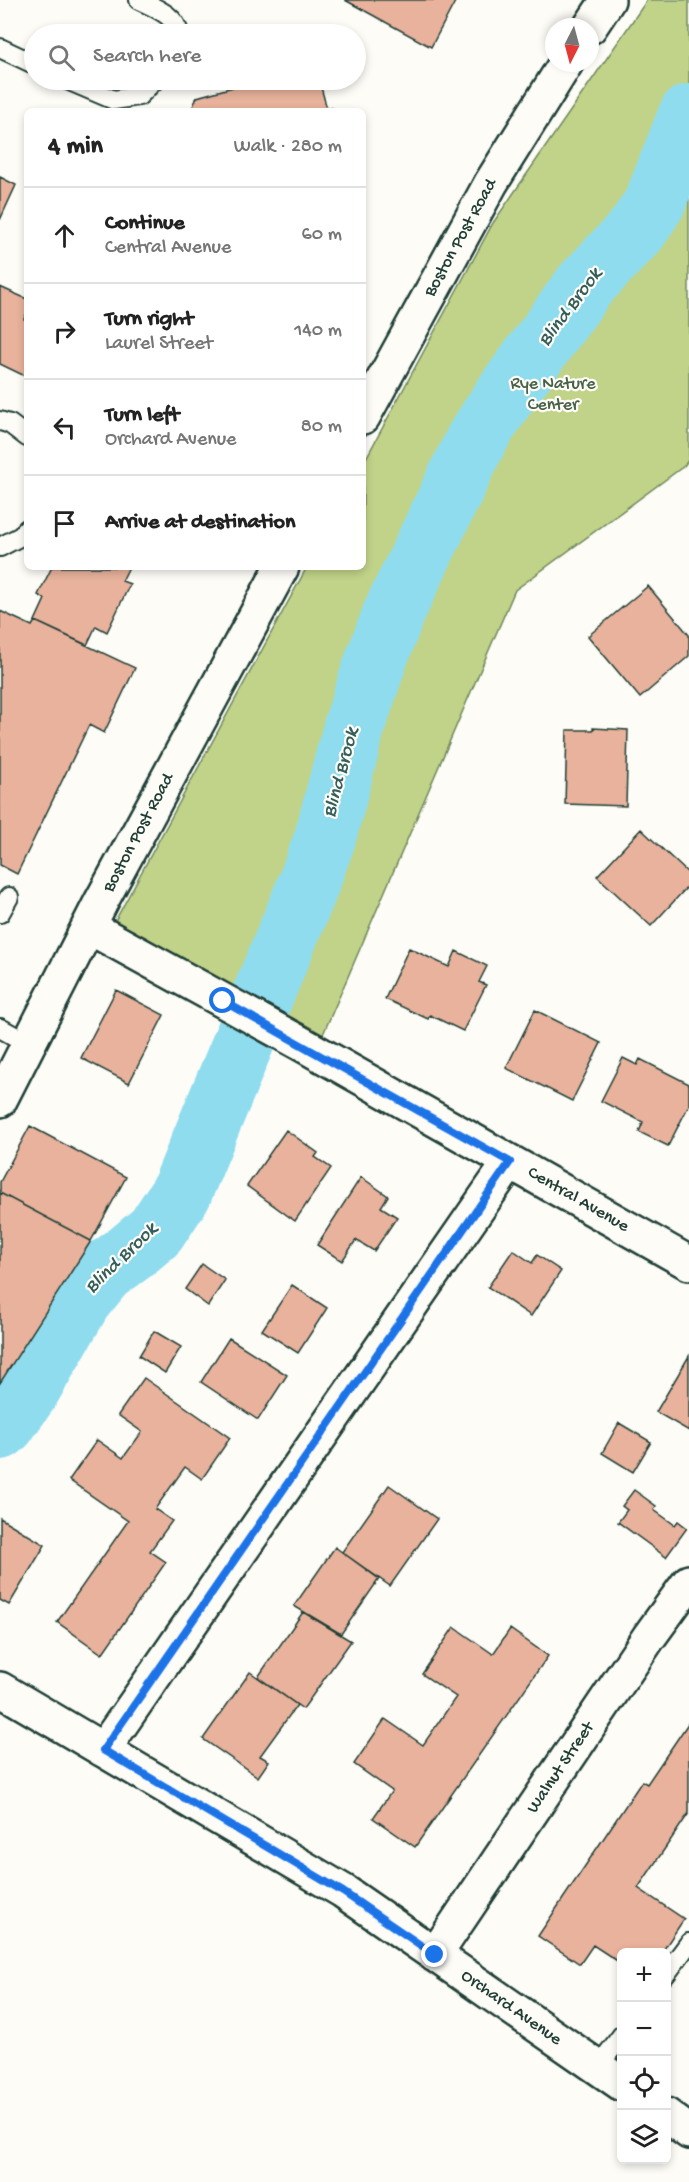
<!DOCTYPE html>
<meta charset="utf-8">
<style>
:root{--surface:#fff;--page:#f6f6f6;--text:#222;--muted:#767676;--line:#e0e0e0}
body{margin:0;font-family:"Gochi Hand",sans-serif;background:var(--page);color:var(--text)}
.controls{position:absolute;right:18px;bottom:18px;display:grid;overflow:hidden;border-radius:9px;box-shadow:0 3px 9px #0003}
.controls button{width:54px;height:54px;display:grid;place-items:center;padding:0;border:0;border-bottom:2px solid var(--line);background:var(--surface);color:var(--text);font:30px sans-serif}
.compass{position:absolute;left:545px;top:18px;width:54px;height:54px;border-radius:50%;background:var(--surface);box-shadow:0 3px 9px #0003;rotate:186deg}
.stop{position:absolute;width:18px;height:18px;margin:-14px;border:4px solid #1a73e8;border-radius:50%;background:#fff}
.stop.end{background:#1a73e8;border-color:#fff;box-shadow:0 2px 6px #0008}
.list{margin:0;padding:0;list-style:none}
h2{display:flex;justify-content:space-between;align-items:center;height:78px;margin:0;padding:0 24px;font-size:26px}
h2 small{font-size:20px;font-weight:400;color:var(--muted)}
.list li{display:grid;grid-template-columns:39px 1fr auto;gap:18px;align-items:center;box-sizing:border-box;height:96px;padding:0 24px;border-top:2px solid var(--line)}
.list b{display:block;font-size:22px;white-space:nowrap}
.list p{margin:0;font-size:20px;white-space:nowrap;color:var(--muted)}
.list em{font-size:20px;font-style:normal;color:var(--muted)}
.icon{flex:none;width:33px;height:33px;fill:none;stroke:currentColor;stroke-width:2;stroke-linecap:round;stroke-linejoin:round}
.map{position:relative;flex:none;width:689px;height:2182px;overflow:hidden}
.search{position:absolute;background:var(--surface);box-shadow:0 3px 9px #0003;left:24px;top:24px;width:342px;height:66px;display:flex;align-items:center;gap:15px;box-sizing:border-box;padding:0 21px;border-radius:33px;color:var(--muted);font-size:22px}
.panel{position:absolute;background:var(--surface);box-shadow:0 3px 9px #0003;left:24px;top:108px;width:342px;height:462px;border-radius:9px}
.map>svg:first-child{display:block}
</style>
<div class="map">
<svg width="689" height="2182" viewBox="0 0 689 2182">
<rect width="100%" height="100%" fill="#fdfcf7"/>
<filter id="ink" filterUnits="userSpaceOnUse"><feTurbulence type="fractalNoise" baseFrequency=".0167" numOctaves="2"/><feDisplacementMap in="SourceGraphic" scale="12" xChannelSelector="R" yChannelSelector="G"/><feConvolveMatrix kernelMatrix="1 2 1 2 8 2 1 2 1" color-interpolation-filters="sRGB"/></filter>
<g filter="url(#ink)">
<path fill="#c1d388" stroke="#70885e" stroke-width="1.5" d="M647,0H689V459L684,466L515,590L321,1039L114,923L307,567H363V464L493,223Z"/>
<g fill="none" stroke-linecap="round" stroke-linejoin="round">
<path stroke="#8fdcef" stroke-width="62" d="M0,1429L5,1424L29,1390L81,1300L104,1272L130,1253L156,1231L181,1193L305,893L325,838L354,727L374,666L394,612L476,440L503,398L584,286L637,230L655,202L689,115"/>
</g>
<path fill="#e8b29c" stroke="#1f3d34" stroke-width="1.5" d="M345,0H456L431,47Z
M243,80H319L327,109L332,108V111H191L197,97L244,84Z
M0,177L16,185L0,220Z
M0,287L27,299V313L24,319L27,321V377L0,364Z
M52,567H129L122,581L130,584L107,632L96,626L87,645L35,621L45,599L38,595Z
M648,586L689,635V656L640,698L588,636Z
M0,611L32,626L35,621L135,668L104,733L89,725L17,874L0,865Z
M593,728L628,730L626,806L565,804L567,730H593Z
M641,829L689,874V885L651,926L597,876Z
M409,948L449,967L456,951L487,966L479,982L486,985L463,1031L430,1015L428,1019L385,999Z
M116,990L164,1015L129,1083L81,1058Z
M535,1010L601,1043L572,1101L506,1068Z
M623,1058L637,1065L640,1059L689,1084V1105L668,1146L639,1132L643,1122L601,1101Z
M30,1126L126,1177L91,1241L0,1193V1182Z
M286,1130L318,1153L315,1157L331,1168L295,1221L247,1186Z
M361,1177L388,1196L381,1207L397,1217L374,1251L356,1240L342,1261L317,1245Z
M0,1193L91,1241L0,1383Z
M513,1250L532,1263L537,1255L561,1271L531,1316L488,1287Z
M202,1264L225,1280L208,1306L185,1289Z
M292,1285L327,1308L298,1353L262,1330Z
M154,1331L181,1347L165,1373L139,1356Z
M229,1338L287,1375L258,1420L201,1382Z
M689,1356V1431L656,1412Z
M144,1378L230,1438L202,1479L185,1467L155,1509L172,1521L150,1551L166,1562L102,1654L57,1622L128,1521L69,1480L97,1440L123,1458L142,1432L118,1415Z
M619,1423L651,1442L633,1472L602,1453Z
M389,1485L437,1519L390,1586L342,1552Z
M634,1490L656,1506L654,1510L675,1525L678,1521L687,1528L666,1557L618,1522L627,1510L622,1506Z
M0,1518L45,1545L9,1605L0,1600Z
M335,1547L379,1579L341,1634L294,1606Z
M303,1612L351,1641L303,1709L258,1677Z
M454,1627L493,1654L510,1629L548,1656L415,1847L373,1818L392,1791L354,1764L385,1719L423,1745L456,1697L422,1674Z
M250,1672L297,1705L260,1756L269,1761L258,1777L203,1739Z
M689,1722V1813L638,1888L684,1919L662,1952H622V1964L593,1945L580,1964L538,1936L642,1781L647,1784Z"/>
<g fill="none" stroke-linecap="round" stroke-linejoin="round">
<g stroke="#1f3d34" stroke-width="22">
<path id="service" d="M139,0C155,8 176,15 179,34
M0,48L34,64
M67,80L114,100L139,96L155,80
M0,421L10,424L27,437
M0,547L21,536L27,529
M0,913L9,897
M0,1028L29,1044
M666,1974L689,1943
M597,2068L622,2035"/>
</g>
<g stroke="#1f3d34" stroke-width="38">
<path id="minor" d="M89,927L302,1044L689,1263
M0,1689L343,1891L622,2084
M103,1750L510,1162
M435,1955L649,1637L689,1582
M666,2115L689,2132"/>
</g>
<g stroke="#1f3d34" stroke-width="38">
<path id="primary" d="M590,27L608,0
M363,417L491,183L566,63
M0,1100L102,900L282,567"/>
</g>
<use href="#service" stroke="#fdfcf7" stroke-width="18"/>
<use href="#minor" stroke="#fdfcf7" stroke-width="33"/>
<use href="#primary" stroke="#fdfcf7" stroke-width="33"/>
</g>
</g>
<g fill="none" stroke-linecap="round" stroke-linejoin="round" filter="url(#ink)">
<path stroke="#1a73e8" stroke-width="8" d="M223,1001L510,1162L103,1750L343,1892L435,1955"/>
</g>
<g text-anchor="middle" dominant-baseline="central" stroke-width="4.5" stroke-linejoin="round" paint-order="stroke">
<g font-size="18" fill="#1f3d34" stroke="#fdfcf7">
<text transform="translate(461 238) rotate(-61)">Boston Post Road</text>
<text transform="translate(139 833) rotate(-62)">Boston Post Road</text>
<text transform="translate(578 1200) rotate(30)">Central Avenue</text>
<text transform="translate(561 1768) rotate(-56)">Walnut Street</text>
<text transform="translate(511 2008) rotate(35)">Orchard Avenue</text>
</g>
<g font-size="18" fill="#486249" stroke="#fdfcf7">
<text x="553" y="384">Rye Nature<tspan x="553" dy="21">Center</tspan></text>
</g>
<g font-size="20" font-style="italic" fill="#355d59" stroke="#fdfcf7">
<text transform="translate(571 308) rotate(-53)">Blind Brook</text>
<text transform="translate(342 773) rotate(-75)">Blind Brook</text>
<text transform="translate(122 1259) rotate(-44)">Blind Brook</text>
</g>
</g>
</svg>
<div class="controls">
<button>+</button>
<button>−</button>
<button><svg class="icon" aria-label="locate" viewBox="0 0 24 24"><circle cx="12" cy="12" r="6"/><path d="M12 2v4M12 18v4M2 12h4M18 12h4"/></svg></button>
<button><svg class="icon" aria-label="layers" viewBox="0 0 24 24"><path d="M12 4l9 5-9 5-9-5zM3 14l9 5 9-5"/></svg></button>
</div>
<svg class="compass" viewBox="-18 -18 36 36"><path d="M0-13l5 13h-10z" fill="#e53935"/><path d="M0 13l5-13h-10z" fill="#767676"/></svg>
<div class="stop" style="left:223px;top:1001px"></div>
<div class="stop end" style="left:435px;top:1955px"></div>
<div class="search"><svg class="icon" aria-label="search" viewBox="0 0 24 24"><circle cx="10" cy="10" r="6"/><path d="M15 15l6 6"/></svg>Search here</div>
<section class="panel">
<h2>4 min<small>Walk · 280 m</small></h2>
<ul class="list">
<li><svg class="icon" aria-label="ahead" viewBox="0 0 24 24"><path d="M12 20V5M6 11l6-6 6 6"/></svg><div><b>Continue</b><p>Central Avenue</p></div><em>60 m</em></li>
<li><svg class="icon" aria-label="right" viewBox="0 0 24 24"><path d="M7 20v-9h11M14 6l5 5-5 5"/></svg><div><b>Turn right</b><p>Laurel Street</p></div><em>140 m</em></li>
<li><svg class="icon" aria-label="left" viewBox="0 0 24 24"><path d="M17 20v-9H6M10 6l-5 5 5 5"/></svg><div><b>Turn left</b><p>Orchard Avenue</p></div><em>80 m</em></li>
<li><svg class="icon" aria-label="arrive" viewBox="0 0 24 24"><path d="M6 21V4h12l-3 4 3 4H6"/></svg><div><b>Arrive at destination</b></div></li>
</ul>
</section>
</div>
